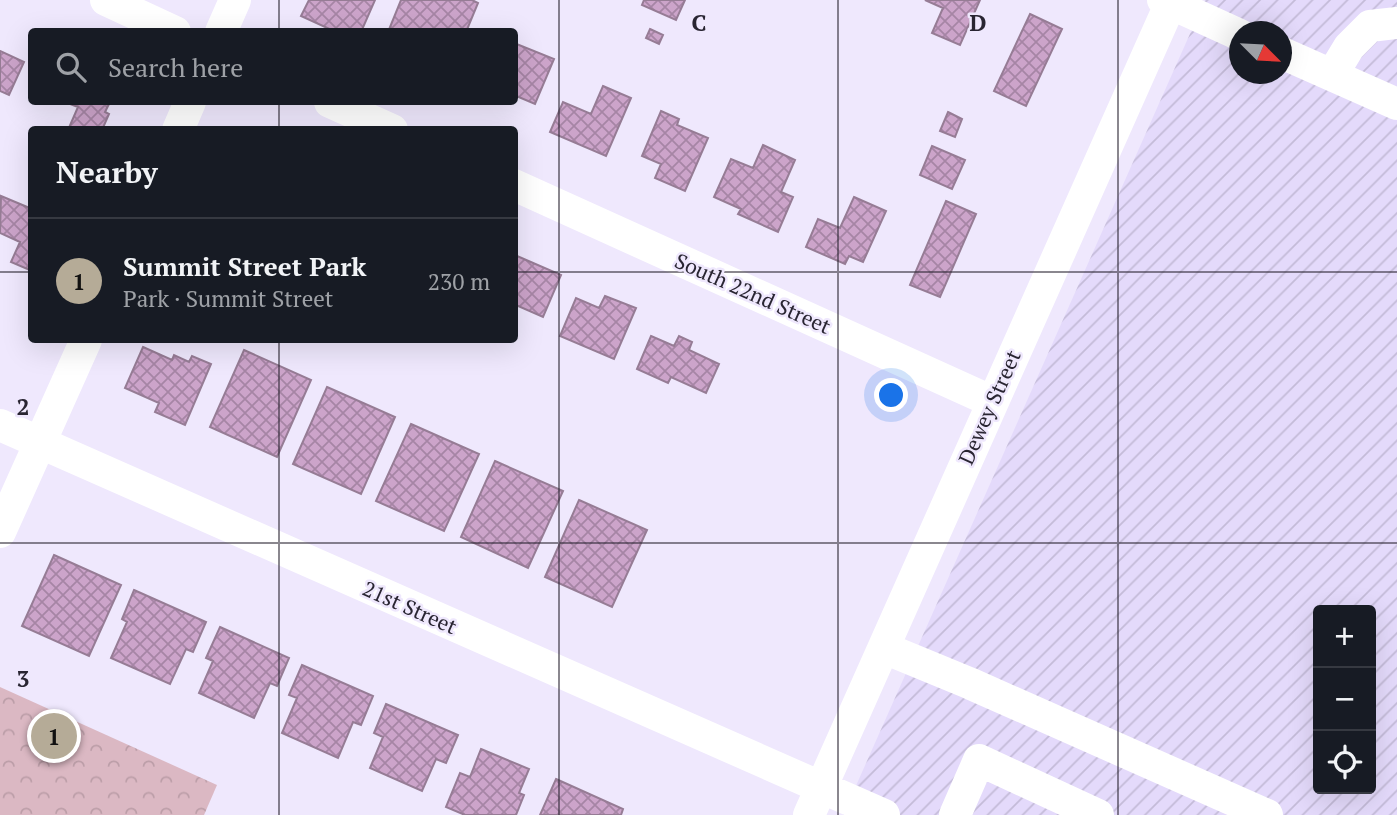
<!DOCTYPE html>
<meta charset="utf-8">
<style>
:root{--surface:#171b24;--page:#242831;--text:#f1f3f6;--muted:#9ea1a6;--line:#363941;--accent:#b5ab97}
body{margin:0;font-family:"PT Serif",serif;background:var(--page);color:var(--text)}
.controls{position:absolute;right:21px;bottom:21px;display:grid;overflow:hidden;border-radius:7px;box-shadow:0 7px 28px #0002}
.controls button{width:63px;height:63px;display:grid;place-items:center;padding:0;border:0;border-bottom:2px solid var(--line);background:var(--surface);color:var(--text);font:35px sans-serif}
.compass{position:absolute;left:1229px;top:21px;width:63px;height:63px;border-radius:50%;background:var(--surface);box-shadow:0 7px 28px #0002;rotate:114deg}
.you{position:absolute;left:892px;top:396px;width:24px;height:24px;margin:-18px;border:5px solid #fff;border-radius:50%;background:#1a73e8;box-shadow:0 0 0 10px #1a73e833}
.badge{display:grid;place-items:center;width:46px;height:46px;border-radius:50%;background:var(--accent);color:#111;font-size:23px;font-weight:700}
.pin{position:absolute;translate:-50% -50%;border:4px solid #fff;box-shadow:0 2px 7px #0006}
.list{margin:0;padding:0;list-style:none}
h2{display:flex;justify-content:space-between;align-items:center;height:91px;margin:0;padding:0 28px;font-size:30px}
h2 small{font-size:23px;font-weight:400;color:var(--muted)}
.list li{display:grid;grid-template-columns:46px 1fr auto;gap:21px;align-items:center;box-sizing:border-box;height:126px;padding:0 28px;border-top:2px solid var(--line)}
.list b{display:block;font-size:26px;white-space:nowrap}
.list p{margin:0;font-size:23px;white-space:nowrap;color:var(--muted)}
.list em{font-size:23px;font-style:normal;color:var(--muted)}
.icon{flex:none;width:38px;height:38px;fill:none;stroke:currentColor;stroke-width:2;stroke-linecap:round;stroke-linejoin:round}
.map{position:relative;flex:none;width:1397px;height:815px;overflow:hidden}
.search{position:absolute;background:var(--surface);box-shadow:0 7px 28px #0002;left:28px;top:28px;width:490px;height:77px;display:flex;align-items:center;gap:18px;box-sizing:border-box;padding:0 24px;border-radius:7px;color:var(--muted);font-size:26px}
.panel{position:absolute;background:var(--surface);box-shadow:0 7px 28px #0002;left:28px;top:126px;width:490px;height:217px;border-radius:7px}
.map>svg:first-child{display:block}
</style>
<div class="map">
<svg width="1397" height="815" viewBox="0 0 1397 815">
<defs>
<pattern id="industrial-furrows" width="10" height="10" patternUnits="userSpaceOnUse" patternTransform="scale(1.75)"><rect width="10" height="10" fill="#e4dafb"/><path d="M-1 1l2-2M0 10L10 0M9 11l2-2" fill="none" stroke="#c4bbd8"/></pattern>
<pattern id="park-crowns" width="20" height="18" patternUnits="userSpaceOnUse" patternTransform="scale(1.75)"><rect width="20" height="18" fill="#dbb8c3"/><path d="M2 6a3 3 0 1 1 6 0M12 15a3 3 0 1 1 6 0" fill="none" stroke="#bc9ea8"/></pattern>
<pattern id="building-cross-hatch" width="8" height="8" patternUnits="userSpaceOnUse" patternTransform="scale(1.75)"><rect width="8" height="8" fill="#cca4ca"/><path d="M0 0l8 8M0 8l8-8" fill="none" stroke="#a685a5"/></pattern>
</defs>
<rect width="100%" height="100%" fill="#efe8fd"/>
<path fill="url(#industrial-furrows)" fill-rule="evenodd" d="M1205,0H1397V815H843ZM1240,32H1282V74H1240ZM1318,610H1371V789H1318Z"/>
<path fill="url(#park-crowns)" d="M0,687L217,785L204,815H0Z"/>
<path fill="url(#building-cross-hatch)" stroke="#967c95" stroke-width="2" d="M309,0H375L361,32H336L301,16Z
M401,0H472L478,3L466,32H388Z
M644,0H685L676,20L642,5Z
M925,0H980L960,45L932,33L943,8Z
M1030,14L1062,29L1026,106L994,91Z
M650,29L663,35L659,44L646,38Z
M514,43L554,59L535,104L514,95Z
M0,51L24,62L9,95L0,91Z
M603,86L631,98L606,156L550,132L563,102L591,114Z
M65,102H110L105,112L109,114L102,130H68L78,107Z
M661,111L679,119L677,125L708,138L685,191L655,178L661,164L642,156Z
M948,112L962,119L955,137L940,131Z
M763,145L795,160L781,192L793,197L778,232L738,214L741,209L714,197L731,159L753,168Z
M932,146L965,160L952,189L920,175Z
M1,196L32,209V271L11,262L20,242L0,233Z
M854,197L886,211L863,262L849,256L845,264L806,247L818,219L840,228Z
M946,201L976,214L940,297L910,285Z
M517,256L561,275L543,317L516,305L514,308V261Z
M605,296L636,308L614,359L560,336L576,298L599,308Z
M651,336L674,346L679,336L692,342L689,350L719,364L706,393L671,377L668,383L637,369Z
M143,347L172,360L174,355L189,362L192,356L211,364L185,425L155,412L159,403L125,388Z
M244,350L311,380L277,457L210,427Z
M327,387L395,417L361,494L293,464Z
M411,424L479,454L444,531L376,501Z
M495,461L563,491L528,568L461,537Z
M579,500L647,530L612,607L545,577Z
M54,555L121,585L89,656L22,626Z
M134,590L206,622L193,652L186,649L170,684L111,658L127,622L122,619Z
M220,627L289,658L277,686L270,683L254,718L199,693L213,661L206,658Z
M302,665L373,696L361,725L353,722L338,758L282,733L297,698L289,695Z
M386,704L458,735L446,763L436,759L422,791L370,768L383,737L374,733Z
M481,749L529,769L519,793L524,795L516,815H465L446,807L460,773L470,777Z
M556,779L623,809L621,815H540Z"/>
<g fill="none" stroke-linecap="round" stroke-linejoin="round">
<path stroke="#fff" stroke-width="32" d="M106,0L175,32
M1163,0L1240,35
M221,32L235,0
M1282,53L1397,104
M1332,75L1349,47L1370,26L1397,23
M330,102L392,130
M178,130L190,102
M514,185L991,401
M0,425L884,815
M0,532L86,340
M884,648L969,683L1267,815
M809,815L1172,0
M955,815L979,760L1098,815"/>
</g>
<path fill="none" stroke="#292532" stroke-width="2" stroke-opacity="0.55" d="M279,0V32M559,0V815M838,0V815M1118,0V815M279,102V130M0,272H32M514,272H1397M279,340V815M0,543H1397"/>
<g text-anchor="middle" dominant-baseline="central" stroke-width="5" stroke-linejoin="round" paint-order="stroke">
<g font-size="21" fill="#292532" stroke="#efe8fd">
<text transform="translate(753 293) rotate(24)">South 22nd Street</text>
<text transform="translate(989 407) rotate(-66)">Dewey Street</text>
<text transform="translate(410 607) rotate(24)">21st Street</text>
</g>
</g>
<g font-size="23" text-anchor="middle" font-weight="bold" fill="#292532" stroke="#efe8fd" stroke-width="5" stroke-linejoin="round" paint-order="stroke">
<text x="699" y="31">C</text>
<text x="978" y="31">D</text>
<text x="23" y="415">2</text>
<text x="23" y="687">3</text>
</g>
</svg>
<div class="controls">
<button>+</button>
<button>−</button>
<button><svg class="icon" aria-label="locate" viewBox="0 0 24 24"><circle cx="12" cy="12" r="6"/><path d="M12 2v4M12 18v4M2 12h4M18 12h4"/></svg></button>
</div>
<svg class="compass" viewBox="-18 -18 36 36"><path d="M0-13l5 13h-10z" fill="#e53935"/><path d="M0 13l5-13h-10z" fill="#9ea1a6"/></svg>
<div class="you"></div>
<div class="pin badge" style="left:54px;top:736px">1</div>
<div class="search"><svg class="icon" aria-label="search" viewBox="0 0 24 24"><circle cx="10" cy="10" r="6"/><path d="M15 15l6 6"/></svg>Search here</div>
<section class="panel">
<h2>Nearby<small></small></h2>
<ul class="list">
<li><span class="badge">1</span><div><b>Summit Street Park</b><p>Park · Summit Street</p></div><em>230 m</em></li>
</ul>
</section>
</div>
